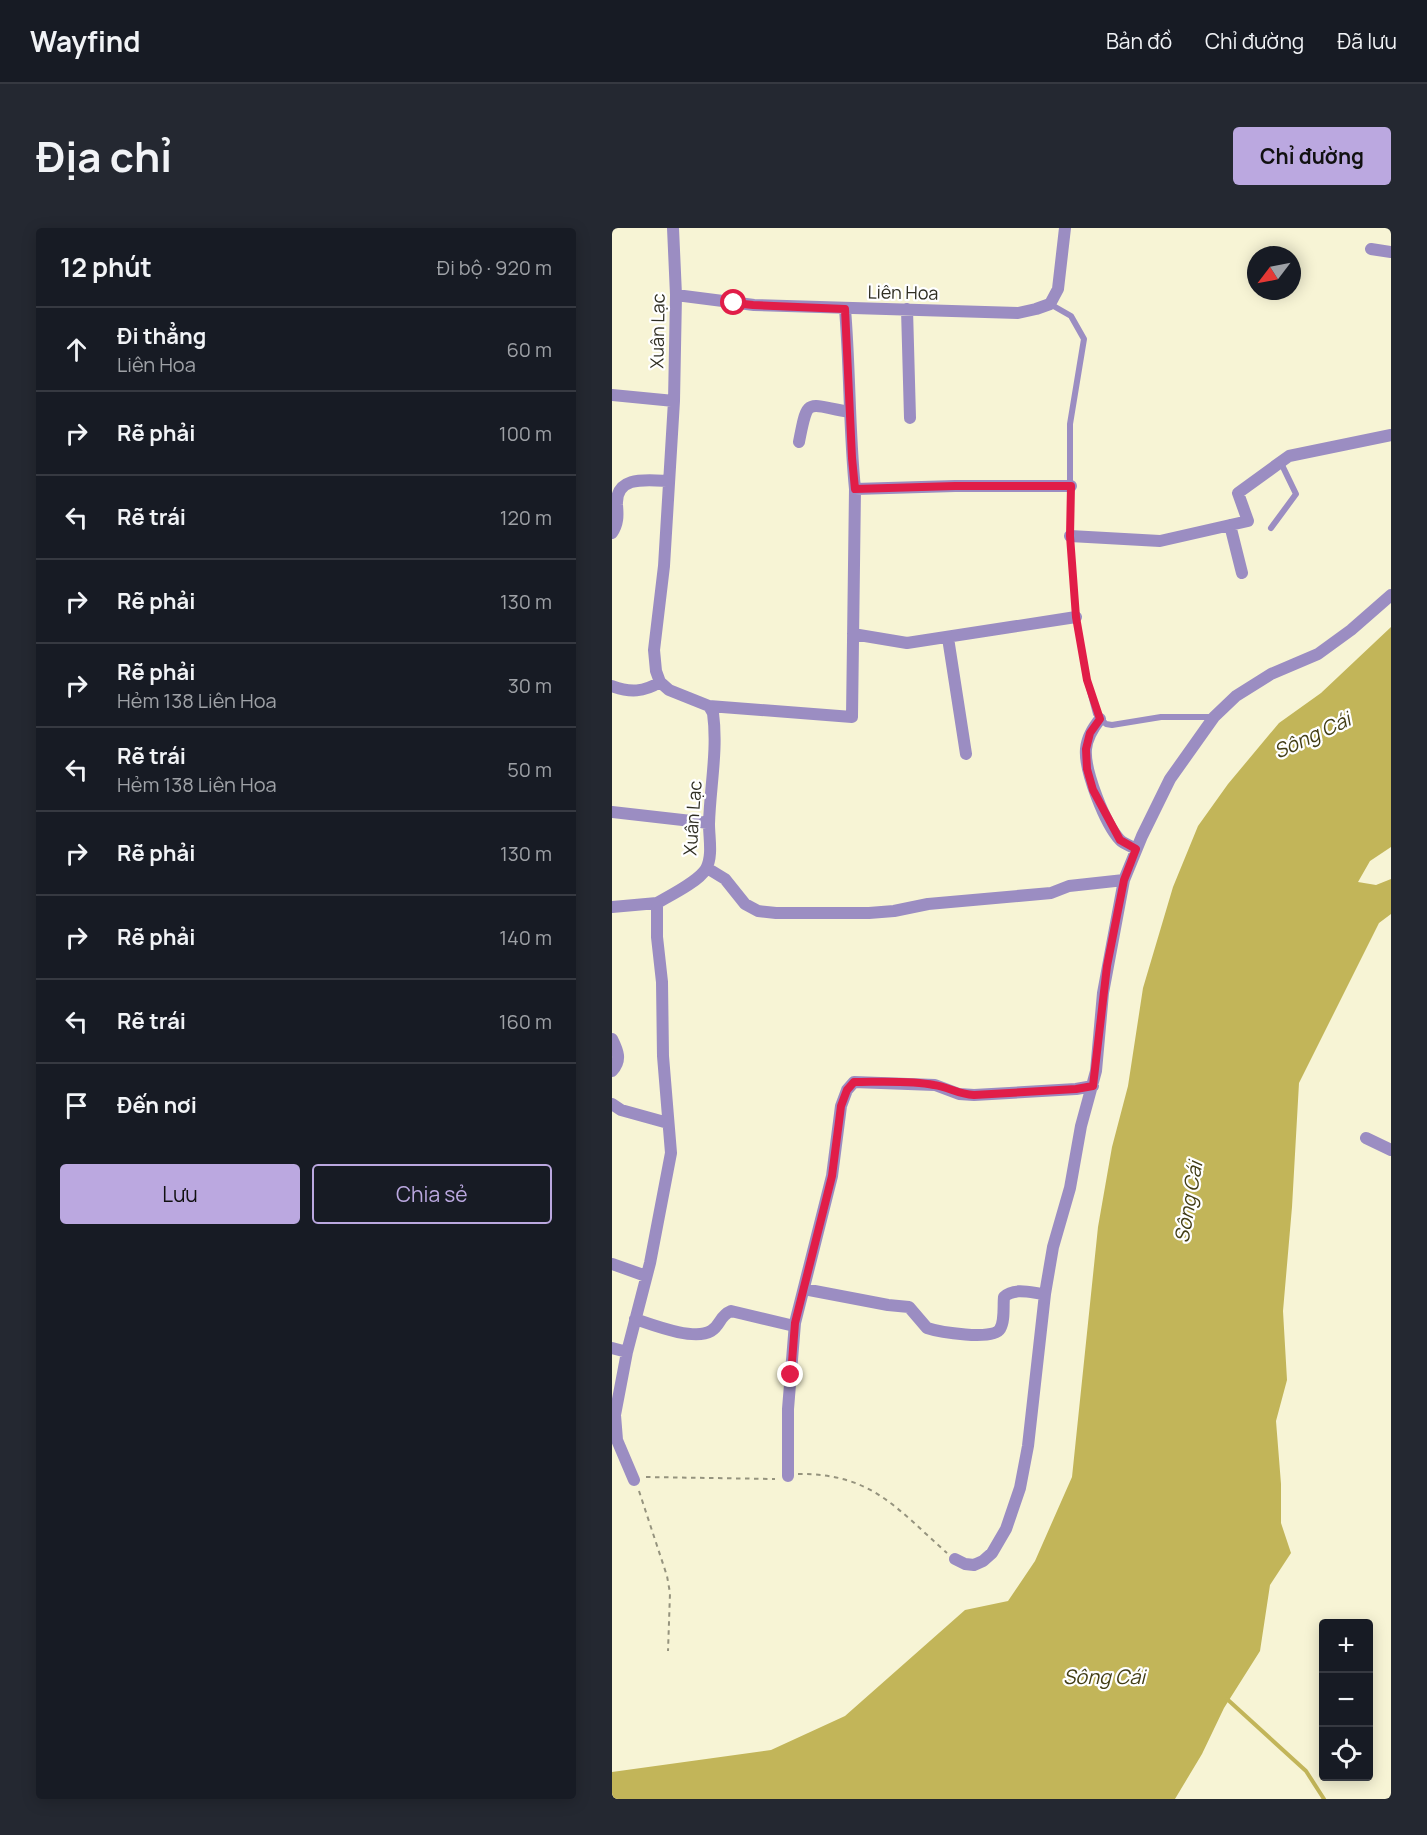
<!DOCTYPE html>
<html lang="vi">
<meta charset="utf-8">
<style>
:root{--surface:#171b24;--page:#242831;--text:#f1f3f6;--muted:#9ea1a6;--line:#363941;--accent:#bba8e0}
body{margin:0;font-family:Manrope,sans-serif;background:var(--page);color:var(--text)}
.controls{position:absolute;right:18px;bottom:18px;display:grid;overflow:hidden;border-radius:6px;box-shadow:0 3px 15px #0003}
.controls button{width:54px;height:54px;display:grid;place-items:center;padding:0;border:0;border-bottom:2px solid var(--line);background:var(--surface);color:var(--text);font:30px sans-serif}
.compass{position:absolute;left:635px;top:18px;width:54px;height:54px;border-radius:50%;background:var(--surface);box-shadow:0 3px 15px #0003;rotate:238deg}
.stop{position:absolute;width:18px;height:18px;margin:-14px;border:4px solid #e11d48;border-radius:50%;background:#fff}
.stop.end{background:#e11d48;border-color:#fff;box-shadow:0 2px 6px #0008}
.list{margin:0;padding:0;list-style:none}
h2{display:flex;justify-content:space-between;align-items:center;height:78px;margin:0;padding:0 24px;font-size:26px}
h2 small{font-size:20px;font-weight:400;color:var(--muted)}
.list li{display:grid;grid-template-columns:39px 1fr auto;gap:18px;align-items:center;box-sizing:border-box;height:84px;padding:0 24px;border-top:2px solid var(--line)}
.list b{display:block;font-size:22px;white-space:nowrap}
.list p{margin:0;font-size:20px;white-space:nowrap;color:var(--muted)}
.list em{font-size:20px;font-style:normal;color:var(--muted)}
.actions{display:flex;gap:12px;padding:18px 24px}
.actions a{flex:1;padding:14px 0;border:2px solid var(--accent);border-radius:6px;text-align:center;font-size:21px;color:var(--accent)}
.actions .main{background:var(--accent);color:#111}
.icon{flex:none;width:33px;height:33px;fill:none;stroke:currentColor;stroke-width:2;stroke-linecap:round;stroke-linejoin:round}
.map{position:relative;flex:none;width:779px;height:1571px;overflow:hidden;border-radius:6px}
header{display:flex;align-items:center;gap:36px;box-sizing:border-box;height:84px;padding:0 30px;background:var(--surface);border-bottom:2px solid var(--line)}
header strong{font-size:28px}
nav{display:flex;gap:33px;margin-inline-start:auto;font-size:21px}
.intro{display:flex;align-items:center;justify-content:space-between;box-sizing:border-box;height:144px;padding:0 36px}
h1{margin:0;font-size:42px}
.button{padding:15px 27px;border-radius:6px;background:var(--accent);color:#111;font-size:21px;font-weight:700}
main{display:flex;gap:36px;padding:0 36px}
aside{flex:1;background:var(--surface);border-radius:6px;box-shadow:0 3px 15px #0003}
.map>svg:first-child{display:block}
</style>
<header>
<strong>Wayfind</strong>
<nav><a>Bản đồ</a><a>Chỉ đường</a><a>Đã lưu</a></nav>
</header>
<div class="intro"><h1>Địa chỉ</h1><a class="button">Chỉ đường</a></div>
<main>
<aside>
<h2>12 phút<small>Đi bộ · 920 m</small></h2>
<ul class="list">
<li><svg class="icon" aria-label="ahead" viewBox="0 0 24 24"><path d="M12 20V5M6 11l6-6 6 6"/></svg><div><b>Đi thẳng</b><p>Liên Hoa</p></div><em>60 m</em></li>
<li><svg class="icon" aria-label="right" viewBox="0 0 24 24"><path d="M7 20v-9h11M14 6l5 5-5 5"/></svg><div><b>Rẽ phải</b></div><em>100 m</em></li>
<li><svg class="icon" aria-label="left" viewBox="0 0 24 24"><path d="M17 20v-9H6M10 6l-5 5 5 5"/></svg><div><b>Rẽ trái</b></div><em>120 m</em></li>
<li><svg class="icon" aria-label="right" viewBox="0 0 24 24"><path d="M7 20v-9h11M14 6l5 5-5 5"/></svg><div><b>Rẽ phải</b></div><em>130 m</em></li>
<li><svg class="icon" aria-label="right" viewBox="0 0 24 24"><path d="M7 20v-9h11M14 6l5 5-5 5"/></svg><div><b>Rẽ phải</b><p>Hẻm 138 Liên Hoa</p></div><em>30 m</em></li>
<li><svg class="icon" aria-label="left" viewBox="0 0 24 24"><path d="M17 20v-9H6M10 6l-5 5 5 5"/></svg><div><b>Rẽ trái</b><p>Hẻm 138 Liên Hoa</p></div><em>50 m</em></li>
<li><svg class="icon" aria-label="right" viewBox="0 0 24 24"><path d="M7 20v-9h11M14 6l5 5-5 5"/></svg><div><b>Rẽ phải</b></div><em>130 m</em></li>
<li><svg class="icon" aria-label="right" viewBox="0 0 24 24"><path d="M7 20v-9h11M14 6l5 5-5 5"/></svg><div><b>Rẽ phải</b></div><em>140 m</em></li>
<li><svg class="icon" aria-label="left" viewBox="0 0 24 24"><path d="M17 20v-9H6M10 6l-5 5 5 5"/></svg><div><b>Rẽ trái</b></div><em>160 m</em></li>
<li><svg class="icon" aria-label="arrive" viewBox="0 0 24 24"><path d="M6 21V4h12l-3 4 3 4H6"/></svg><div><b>Đến nơi</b></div></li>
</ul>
<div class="actions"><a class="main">Lưu</a><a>Chia sẻ</a></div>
</aside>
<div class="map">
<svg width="779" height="1571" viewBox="0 0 779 1571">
<rect width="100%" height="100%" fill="#f7f4d5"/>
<path fill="#c2b559" d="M779,399V619L758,633L746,654L764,657L779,651V686L767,695L687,855L680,979L671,1083L675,1152L664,1193L669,1256V1295L679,1325L658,1357L648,1423L612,1480L590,1526L563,1571H0V1544L159,1522L233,1488L353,1382L396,1373L423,1333L460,1249L486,999L500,919L516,858L531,760L561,659L586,598L616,556L667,495L709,465Z"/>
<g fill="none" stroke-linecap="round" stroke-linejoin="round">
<path stroke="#c2b559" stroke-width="4" d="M615,1471L694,1543L712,1571"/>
<path stroke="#95937e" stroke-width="2" stroke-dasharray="4.5 4.5" stroke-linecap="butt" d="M186,1246C260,1245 285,1281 335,1325
M34,1249L163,1251
M27,1263L55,1348L58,1365L56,1423"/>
<path stroke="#9b8dc2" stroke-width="6" d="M438,76L459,88L472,111L458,196V308L464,389L475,452L484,486L494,496L500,497L549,489H602
M659,300L684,266L669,235"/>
<path stroke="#9b8dc2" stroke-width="12" d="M759,21L779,24
M64,67L142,77L406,85L424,81L438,76L446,61L453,0
M295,81L298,190
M0,167L62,173
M187,214C196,167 194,177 238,184
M243,261L343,258H459
M618,297L630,345
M0,305C6,296 6,288 5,277C3,247 35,252 57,253
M458,308L548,313L636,293L626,265L677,228L779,207
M241,406L295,415L464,389
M336,410L354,526
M0,458C18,465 32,464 48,454
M97,478L240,489L243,261C237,201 238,141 233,81
M488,491C481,500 475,509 474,521C472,542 493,596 508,612C512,616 519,618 524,621
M0,584L97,595
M95,640L113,651L133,676L146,683L164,685H257L282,683L316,676L439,665L457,658L512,652
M0,679L45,675
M0,811C6,823 10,832 0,843
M0,876L9,882L56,895
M754,910L779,922
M0,1036L34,1048
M192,1061L276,1077L297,1079L315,1100C327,1104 381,1113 388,1101C393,1093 391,1078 392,1069C402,1059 420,1065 433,1066
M23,1091C41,1097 82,1113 99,1103C109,1097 107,1088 119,1083L178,1097L183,1095L220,948L229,878L235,862L242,854L323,857L347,866L362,867L464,861L481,858
M0,1120L15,1124
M176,1248V1181L183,1095
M22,1252L5,1212L3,1187L15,1124L38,1035L59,925L51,828L50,754L45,709V675C59,667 86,654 94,641C101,628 97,610 97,596C98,559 106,522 101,485L97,478L57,462L48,454L44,443L42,422L52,338L62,173L64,67L61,0
M343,1331L353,1336L362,1337L371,1333L380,1325L394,1301L408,1260L416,1218L433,1066L441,1019L458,960L469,898L484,843L491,765L512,652L530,608L558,551L602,489L624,468L659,446L706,426L739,402L779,367"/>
</g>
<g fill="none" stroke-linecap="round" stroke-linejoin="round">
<path stroke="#e11d48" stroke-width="8" d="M122,75L141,77L233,81L240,230L243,261L343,258H459L458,308L464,389L475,452L488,491L478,505L474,521L475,541L481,562L508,612L524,621L512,652L495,738L481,858L464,861L362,867C345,866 337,859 322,857C298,852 267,854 242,854L235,862L229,878L220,948L183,1095L179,1147"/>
</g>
<g text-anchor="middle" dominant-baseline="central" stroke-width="4.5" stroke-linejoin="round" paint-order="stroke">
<g font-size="18" fill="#2f2e22" stroke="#fff">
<text transform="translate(291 64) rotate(1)">Liên Hoa</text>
<text transform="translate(45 103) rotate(-89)">Xuân Lạc</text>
<text transform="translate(80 590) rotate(-86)">Xuân Lạc</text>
</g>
<g font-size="20" font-style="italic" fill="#423d15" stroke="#fff">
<text transform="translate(700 507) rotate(-25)">Sông Cái</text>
<text transform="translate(576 974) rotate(-80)">Sông Cái</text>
<text x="492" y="1448">Sông Cái</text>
</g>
</g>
</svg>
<div class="controls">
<button>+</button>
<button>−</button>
<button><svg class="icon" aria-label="locate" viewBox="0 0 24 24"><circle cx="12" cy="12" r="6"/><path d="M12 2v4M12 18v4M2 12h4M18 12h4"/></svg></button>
</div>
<svg class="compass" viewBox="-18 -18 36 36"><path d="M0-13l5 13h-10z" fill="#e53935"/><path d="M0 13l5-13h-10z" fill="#9ea1a6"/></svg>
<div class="stop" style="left:122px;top:75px"></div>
<div class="stop end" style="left:179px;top:1147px"></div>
</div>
</main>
